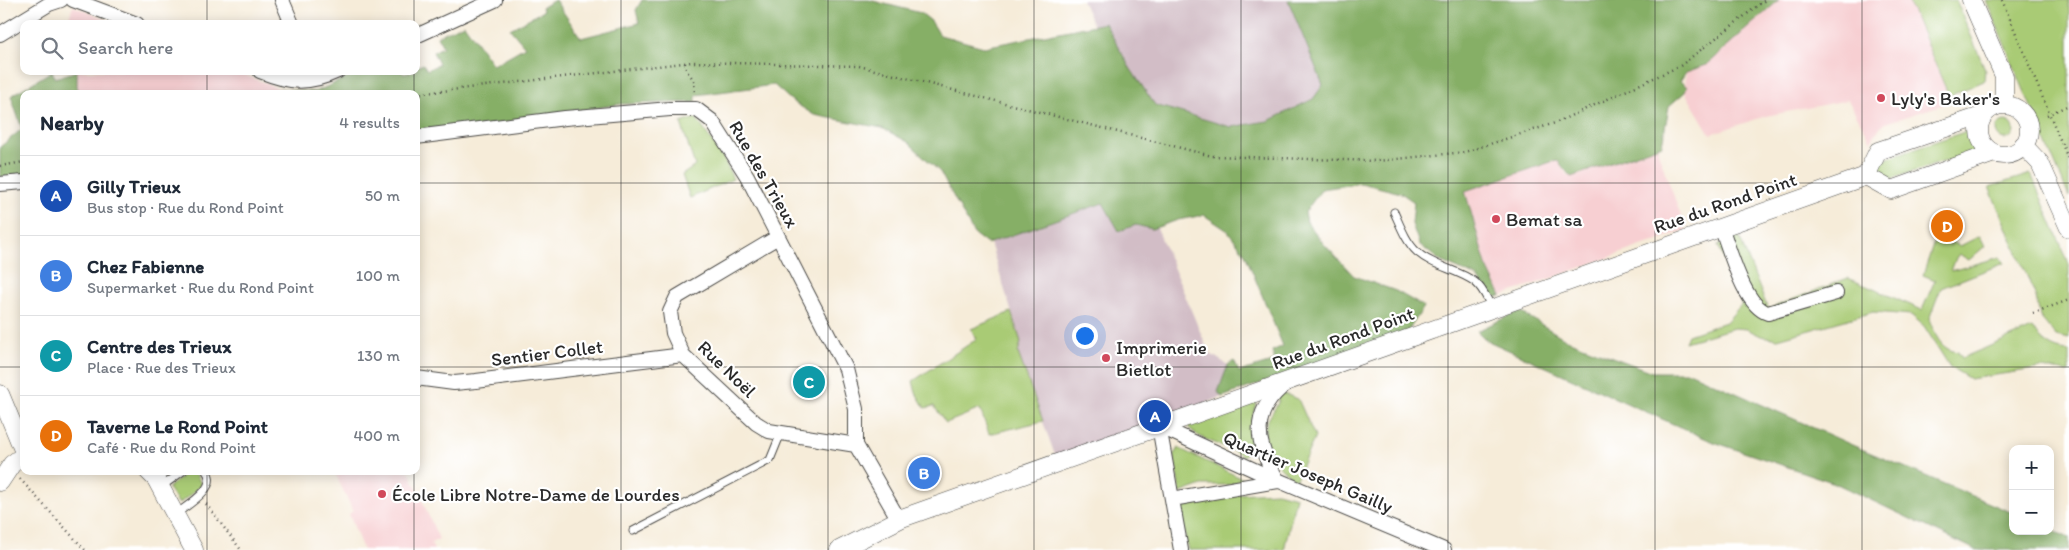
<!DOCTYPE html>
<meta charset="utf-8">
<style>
:root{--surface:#fff;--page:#f2f2f3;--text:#1f2937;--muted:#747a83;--line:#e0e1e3;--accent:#d93025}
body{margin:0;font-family:Itim,sans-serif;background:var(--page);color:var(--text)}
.controls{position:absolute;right:15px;bottom:15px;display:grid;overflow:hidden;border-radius:10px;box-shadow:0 2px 12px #0003}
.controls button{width:45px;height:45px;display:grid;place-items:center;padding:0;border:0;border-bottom:1px solid var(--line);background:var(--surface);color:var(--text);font:25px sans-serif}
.you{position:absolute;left:1084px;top:335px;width:18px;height:18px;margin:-12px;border:4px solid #fff;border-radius:50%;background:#1a73e8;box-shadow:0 0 0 8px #1a73e833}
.badge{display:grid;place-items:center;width:32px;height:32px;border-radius:50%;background:var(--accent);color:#fff;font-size:16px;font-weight:700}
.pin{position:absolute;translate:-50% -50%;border:2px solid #fff;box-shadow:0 1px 5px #0006}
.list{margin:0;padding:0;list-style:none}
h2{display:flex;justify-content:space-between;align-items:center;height:65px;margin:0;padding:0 20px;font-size:21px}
h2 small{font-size:16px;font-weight:400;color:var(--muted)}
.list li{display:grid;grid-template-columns:32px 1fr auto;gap:15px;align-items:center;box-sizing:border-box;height:80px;padding:0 20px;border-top:1px solid var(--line)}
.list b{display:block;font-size:19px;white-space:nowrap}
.list p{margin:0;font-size:16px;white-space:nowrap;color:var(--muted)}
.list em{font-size:16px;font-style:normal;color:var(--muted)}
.icon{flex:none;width:28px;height:28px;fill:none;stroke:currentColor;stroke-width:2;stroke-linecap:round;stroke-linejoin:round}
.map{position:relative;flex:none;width:2069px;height:550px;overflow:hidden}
.search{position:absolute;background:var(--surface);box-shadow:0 2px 12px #0003;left:20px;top:20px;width:400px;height:55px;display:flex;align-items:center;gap:12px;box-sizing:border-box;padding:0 18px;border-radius:10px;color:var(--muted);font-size:19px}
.panel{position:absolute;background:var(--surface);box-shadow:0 2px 12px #0003;left:20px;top:90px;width:400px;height:385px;border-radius:10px}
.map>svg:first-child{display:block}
</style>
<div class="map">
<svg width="2069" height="550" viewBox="0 0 2069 550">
<rect width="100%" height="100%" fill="#fff"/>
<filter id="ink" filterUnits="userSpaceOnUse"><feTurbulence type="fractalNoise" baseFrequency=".02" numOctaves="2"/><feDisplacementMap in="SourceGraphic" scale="10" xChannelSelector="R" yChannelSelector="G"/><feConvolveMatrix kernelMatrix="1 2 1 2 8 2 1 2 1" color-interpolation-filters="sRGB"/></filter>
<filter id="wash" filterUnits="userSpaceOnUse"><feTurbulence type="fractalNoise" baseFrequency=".0096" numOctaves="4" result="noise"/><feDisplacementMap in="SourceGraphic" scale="20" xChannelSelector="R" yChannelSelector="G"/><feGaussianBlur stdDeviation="1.12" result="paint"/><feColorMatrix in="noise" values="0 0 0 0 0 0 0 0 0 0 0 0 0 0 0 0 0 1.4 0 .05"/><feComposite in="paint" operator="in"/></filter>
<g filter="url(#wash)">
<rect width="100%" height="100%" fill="#f6ecd9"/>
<path fill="#f7cfd2" d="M1779,0H1908L1951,102L1882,124L1871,141L1848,100L1766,116L1710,134L1685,92L1686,72L1706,65Z
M73,6L117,24H67Z
M77,71H235L280,89L277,94H77Z
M1658,147V152L1686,230L1501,296L1486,265L1465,191L1551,162L1558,161L1567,175L1571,177Z
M334,471H409L439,539L431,543L434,550H363L349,514L353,511Z"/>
<path fill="#d2bdc6" d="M1082,0H1288L1324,85L1313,99L1268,121L1231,127L1155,105L1130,68L1105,23L1093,25Z
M1104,203L1136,225L1150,229L1157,228L1209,353L1228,365L1218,392L1222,397L1056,458L1018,353L1021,342L990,243Z"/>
<path fill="#a9cb74" stroke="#6a7b50" d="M1908,0H1956L1985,69L1984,81L1949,96Z
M1986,0H2069V197Z
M696,118L723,157L733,179L690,198L682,175L695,166L681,123Z
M1996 130a9 9 0 1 1 18 0a9 9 0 1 1-18 0Z
M1970,130L1978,151L1890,179L1880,176L1878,171L1882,162L1892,156Z
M2031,174L2069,264V339L2056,336L2040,317L2036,297L1989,187Z
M1738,234L1768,309L1848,278L1922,310L1935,280L1923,275L1935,239L1950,246L1952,242L1960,246L1980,236L1985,246L1969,260L1959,254L1956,258L1951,271L2000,257L2004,263L1941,288L1929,319C1935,334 1940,350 1958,352L1962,358L2032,328C2042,341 2051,350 2069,351V372L2041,368L1970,379L1950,367L1924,326L1911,315L1873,312L1778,339L1761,336L1747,329L1734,328L1685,342L1688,335L1726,322L1742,304L1718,245Z
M1011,312L1021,342L1018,353L1043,421L989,434L980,409L946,423L934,406L925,408L916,393L913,381L977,339L971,329Z
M1277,391L1298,399L1315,437L1295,481C1279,466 1259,450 1266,425C1268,418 1275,409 1279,401Z
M1258,397L1252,419V449L1243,456C1227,444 1198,442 1187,425Z
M1178,448L1243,479L1229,485H1202L1180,493L1174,454Z
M189,471H194L202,485L179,504L168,488Z
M1277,492L1296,497L1284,550H1188L1179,507L1236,494Z"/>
<path fill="#86af66" stroke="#586d48" d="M555,0L581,38L639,23L636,10L642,0H869L921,13L931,21L940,35L984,47L1105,23L1130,68L1155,105L1231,127L1268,121L1313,99L1323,85L1288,0H1779L1706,65L1686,72L1680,81L1687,87L1685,92L1669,106L1662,145L1571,177L1558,161L1551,162L1465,191L1486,265L1501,296L1492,298L1477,277L1440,261L1419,244L1412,224L1414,202L1401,193L1361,183L1322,189L1305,212L1307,222L1323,243L1354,276L1396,291L1424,307L1408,331L1222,397L1218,392L1228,365L1234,361L1239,372L1275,361L1272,351L1283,346L1245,254L1228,231L1204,215L1178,220L1152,229L1136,225L1119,231L1103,203L987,244L974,234L940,172L908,142L882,128L814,115L792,101L774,85L696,95V102L621,104L416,137V94H277L280,89L315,92L362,71H402L403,74L416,71V67L423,64L427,70L439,64L433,52L443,47L437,36L464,24L493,65L525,47L510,29L543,11L542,7Z
M52,71L55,78L77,71V94H24V174L0,177V147L22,129L11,96Z
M1519,311L1567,340L1652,372H1689L1852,445L2013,513V531H2050V529L2069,538V550H1976L1835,483L1711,441L1486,340L1477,331Z"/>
</g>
<g filter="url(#ink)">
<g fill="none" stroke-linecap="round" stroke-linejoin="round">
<g stroke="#494845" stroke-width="9">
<path id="service" d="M1394,212C1400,225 1406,242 1417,252C1434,267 1457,269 1475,282C1483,288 1487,299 1492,308
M161,487L183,471
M176,514C186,506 220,487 206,471
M633,531L770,460L781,433"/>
</g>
<g stroke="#494845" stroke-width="16">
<path id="minor" d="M73,0L137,24
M282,0L292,24
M0,34L49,4L61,0
M416,36L495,0
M260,71C290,83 308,85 338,71
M416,137L565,118L670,109H696L712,121L747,176L846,369L856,409V445L899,520
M0,184L24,182
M1721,227C1730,250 1744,306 1768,313L1836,293
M778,237L677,297L670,312L673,333L683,355L756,423L769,431L856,445
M416,378L454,383L476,381L683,355
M1159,426L1263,474L1444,550
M1159,426L1181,550
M1172,499L1278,481C1256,444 1248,413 1287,383"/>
</g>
<g stroke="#494845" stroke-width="19">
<path id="tertiary" d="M1971,0L2004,76V105
M1979 130a25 25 0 1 1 50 0a25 25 0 1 1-50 0Z
M2023,145L2040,163L2069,228
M1866,176L1891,190L1994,153
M0,394L24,452
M148,471L156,479L194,550
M0,482L12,464L24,455
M839,550L902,518L1866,176L1878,151L1984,115"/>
</g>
<path stroke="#494845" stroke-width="2.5" stroke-dasharray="1 4" stroke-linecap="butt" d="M2002,0L2069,161
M685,63L686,70L694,80L695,95
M416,94L692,62L859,66L1212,156L1377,161L1465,152L1555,123L1680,66L1765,0
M2047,115L2069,105
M2026,121L2035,118
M0,166L24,162
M2033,313L2069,300
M20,479L85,550
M206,504L241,550"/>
<use href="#service" stroke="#fff" stroke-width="7"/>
<use href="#minor" stroke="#fff" stroke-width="14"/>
<use href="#tertiary" stroke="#fff" stroke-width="18"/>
</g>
</g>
<path fill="none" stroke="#2b2b2b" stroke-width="1" stroke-opacity="0.55" d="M207,0V24M414,0V24M621,0V550M828,0V550M1034,0V550M1241,0V550M1448,0V550M1655,0V550M1862,0V550M207,71V94M414,71V94M0,183H24M416,183H2069M0,367H24M416,367H2069M207,471V550M414,471V550"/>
<g fill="#d1495b" stroke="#fff" stroke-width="2">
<circle cx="1881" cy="98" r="5"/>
<circle cx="1496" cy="219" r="5"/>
<circle cx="1106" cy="358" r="5"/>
<circle cx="382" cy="494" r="5"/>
</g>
<g text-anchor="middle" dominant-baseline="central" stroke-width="4.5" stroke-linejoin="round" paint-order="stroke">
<g font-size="19" fill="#2b2b2b" stroke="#fff" text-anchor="start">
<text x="1891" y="98">Lyly's Baker's</text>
<text x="1506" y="219">Bemat sa</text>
<text x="1116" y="347">Imprimerie<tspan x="1116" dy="22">Bietlot</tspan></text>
<text x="392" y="494">École Libre Notre-Dame de Lourdes</text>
</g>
<g font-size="19" fill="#2b2b2b" stroke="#fff">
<text transform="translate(764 174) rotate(60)">Rue des Trieux</text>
<text transform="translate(1725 203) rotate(-19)">Rue du Rond Point</text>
<text transform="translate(1343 338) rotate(-20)">Rue du Rond Point</text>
<text transform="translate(547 353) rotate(-7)">Sentier Collet</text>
<text transform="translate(727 369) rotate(44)">Rue Noël</text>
<text transform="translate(1308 472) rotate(23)">Quartier Joseph Gailly</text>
</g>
</g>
</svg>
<div class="controls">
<button>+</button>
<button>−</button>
</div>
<div class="you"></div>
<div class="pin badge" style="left:1155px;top:416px;background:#1a4fb4">A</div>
<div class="pin badge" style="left:924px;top:473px;background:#3f7fe0">B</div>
<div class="pin badge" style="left:809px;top:382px;background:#0f9aa8">C</div>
<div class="pin badge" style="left:1947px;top:226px;background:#e8710a">D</div>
<div class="search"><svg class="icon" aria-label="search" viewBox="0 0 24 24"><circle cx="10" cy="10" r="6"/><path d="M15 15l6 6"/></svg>Search here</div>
<section class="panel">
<h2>Nearby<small>4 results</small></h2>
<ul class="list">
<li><span class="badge" style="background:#1a4fb4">A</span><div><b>Gilly Trieux</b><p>Bus stop · Rue du Rond Point</p></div><em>50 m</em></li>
<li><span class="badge" style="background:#3f7fe0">B</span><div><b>Chez Fabienne</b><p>Supermarket · Rue du Rond Point</p></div><em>100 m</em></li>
<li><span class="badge" style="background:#0f9aa8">C</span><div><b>Centre des Trieux</b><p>Place · Rue des Trieux</p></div><em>130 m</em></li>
<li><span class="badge" style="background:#e8710a">D</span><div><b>Taverne Le Rond Point</b><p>Café · Rue du Rond Point</p></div><em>400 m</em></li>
</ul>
</section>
</div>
